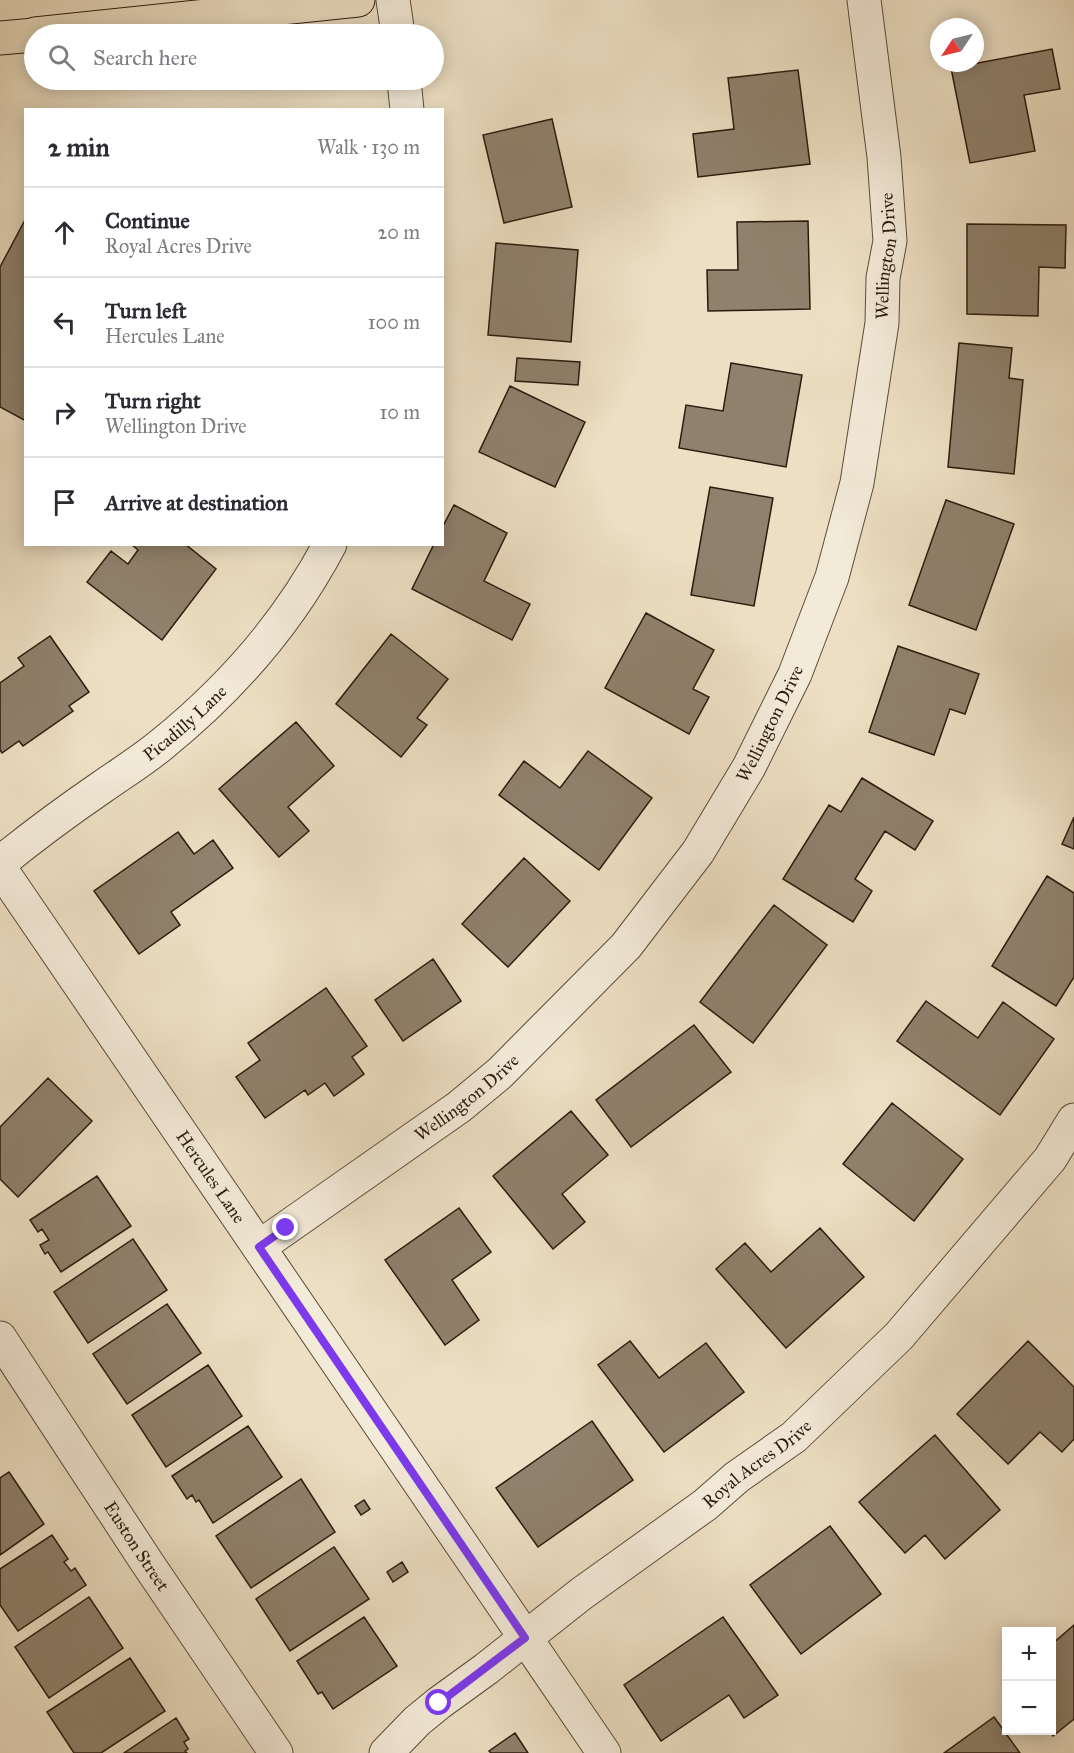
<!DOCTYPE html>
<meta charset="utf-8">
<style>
:root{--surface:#fff;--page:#f7f7f7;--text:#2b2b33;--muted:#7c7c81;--line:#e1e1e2}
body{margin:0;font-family:"IM FELL Great Primer",serif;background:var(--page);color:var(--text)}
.controls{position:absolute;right:18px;bottom:18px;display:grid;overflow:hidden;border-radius:0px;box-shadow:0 3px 15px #0003}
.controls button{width:54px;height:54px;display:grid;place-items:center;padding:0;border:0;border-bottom:2px solid var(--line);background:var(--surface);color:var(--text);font:30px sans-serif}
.compass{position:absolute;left:930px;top:18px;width:54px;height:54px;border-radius:50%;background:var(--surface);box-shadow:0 3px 15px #0003;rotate:235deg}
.stop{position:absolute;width:18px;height:18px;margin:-14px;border:4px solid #7c3aed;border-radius:50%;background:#fff}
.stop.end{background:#7c3aed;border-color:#fff;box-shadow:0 2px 6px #0008}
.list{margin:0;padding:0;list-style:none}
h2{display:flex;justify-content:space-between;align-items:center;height:78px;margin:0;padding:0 24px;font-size:26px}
h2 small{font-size:20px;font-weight:400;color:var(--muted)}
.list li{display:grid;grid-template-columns:39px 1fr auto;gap:18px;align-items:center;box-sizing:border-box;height:90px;padding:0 24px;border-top:2px solid var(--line)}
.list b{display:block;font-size:22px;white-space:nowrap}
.list p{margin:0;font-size:20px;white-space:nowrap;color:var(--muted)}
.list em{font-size:20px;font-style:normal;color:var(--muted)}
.icon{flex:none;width:33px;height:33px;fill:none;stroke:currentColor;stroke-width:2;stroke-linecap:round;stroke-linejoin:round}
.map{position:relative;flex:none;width:1074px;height:1753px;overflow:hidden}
.search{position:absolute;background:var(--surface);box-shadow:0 3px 15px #0003;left:24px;top:24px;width:420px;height:66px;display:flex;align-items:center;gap:15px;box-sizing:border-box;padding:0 21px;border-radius:33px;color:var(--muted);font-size:22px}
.panel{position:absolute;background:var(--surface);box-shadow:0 3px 15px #0003;left:24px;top:108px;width:420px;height:438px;border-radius:0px}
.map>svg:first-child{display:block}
</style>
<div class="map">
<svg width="1074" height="1753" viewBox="0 0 1074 1753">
<rect width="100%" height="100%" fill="#ecdfc3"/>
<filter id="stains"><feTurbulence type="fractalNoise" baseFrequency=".00333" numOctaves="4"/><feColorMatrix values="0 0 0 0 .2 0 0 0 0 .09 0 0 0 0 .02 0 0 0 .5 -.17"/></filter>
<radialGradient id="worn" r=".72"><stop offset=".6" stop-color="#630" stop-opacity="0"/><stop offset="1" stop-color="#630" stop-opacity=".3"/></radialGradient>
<path fill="#8f816c" stroke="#2a1b0e" stroke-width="1.5" d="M1052,49L1060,89L1024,95L1035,151L970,163L951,68Z
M798,70L810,164L698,177L693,134L734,129L728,78Z
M552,119L572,207L504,223L483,135Z
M26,218V421L0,407V267Z
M808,221L810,309L708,311L707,270H738L737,222Z
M967,224L1066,225L1065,268L1039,267L1038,316L967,314Z
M496,243L578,250L571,342L488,335Z
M959,343L1012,348L1009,378L1023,380L1014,474L948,467Z
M517,358L580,362L578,385L515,381Z
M731,363L802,375L786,467L679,448L686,405L723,411Z
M510,386L585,422L555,487L479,452Z
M710,487L773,498L754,606L691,595Z
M946,500L1014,524L976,630L909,605Z
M454,505L507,533L484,581L530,604L512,640L412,589L434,544H442V528Z
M131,544H185L216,569L162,640L87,582L111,551L128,564L138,550Z
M646,613L714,650L693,689L709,697L689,734L605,688Z
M391,634L448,679L417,718L427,725L401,757L336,704Z
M50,636L89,692L69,706L73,711L23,746L19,741L2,753L0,750V683L24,666L18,658Z
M898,646L979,674L965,714L950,709L934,755L869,732Z
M296,722L334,766L288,807L309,831L279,857L219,789Z
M588,751L652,798L599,870L499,795L524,761L560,788Z
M862,778L933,821L915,850L885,831L855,879L872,891L853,922L783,879L829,805L841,812Z
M1074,817V849L1062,844Z
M178,832L194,854L213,840L233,868L171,912L180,925L139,954L94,891Z
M524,858L570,901L508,967L462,924Z
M1047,876L1074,893V977L1056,1006L992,966Z
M774,905L827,945L753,1043L700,1002Z
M433,959L461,1001L403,1041L375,1000Z
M326,988L367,1046L352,1057L364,1074L334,1096L325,1083L308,1095L305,1090L265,1118L236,1077L260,1060L248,1043Z
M926,1001L978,1038L1003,1002L1054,1039L1000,1115L897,1041Z
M694,1025L731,1072L631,1147L596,1100Z
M48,1078L92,1121L18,1197L0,1179V1127Z
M892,1103L963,1159L914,1221L843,1164Z
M571,1111L608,1155L562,1194L585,1222L553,1249L493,1176Z
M97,1176L131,1226L61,1272L48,1252L45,1254L40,1245L49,1240L42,1229L38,1232L30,1220Z
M459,1208L491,1252L452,1280L479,1320L445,1345L385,1260Z
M820,1228L864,1277L786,1348L716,1269L745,1243L771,1272Z
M133,1239L167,1290L88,1343L54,1292Z
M167,1304L201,1353L127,1404L93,1354Z
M630,1341L659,1378L706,1343L744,1392L664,1452L598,1365Z
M1028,1341L1074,1387V1439L1062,1452L1040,1432L1008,1464L957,1414Z
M208,1365L242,1416L166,1467L132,1415Z
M592,1421L633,1480L538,1547L496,1488Z
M248,1426L282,1477L213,1523L199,1500L196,1502L192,1495L187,1499L172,1476Z
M935,1435L1000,1510L945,1559L925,1535L905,1553L859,1502Z
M9,1472L44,1524L0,1555V1478Z
M301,1479L335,1532L251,1588L216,1536Z
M364,1500L370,1509L361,1515L355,1506Z
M830,1526L881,1594L801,1654L750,1585Z
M52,1535L68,1559L64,1562L71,1571L75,1568L86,1585L18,1631L0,1605V1569Z
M334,1547L369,1599L290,1651L256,1599Z
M402,1562L408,1572L393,1582L387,1572Z
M89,1597L123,1648L49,1698L15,1647Z
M364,1617L397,1666L333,1709L322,1692L318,1694L297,1661Z
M723,1617L778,1695L744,1718L729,1695L661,1741L624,1685Z
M1074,1625V1719L1053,1736L1049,1730H1052V1644Z
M130,1658L165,1711L101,1753H74L47,1712Z
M994,1717L1020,1753H944Z
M176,1718L189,1739L184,1742L188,1749L185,1751L187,1753H124Z
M515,1733L528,1753H491L489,1751Z"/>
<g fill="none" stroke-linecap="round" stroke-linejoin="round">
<g stroke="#5a4c3b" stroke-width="35">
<g id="minor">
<path d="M393,0L398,34"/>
<path d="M404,80L407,110"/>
<path id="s1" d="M0,863C33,836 67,811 102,787C122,773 143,760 161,745C229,690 289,622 330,544"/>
<path id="s2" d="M0,868L604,1753"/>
<path id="s3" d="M259,1247L459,1107L500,1073L626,946L698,852L749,767L795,674L832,577L857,483L882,323L883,278L890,241L884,157L864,0"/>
<path id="s4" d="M0,1338L146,1561L276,1753"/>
<path id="s5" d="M386,1753L417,1721L439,1703L486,1669L581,1594L705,1505L737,1477L794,1437L899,1336L1050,1159L1074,1120"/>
</g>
</g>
<g stroke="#2a1b0e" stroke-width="35">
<path id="major" d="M35,34L358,0
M0,38L34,35"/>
</g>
<use href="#minor" stroke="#f3ead8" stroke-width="33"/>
<use href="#major" stroke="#ecdfc3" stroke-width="33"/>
</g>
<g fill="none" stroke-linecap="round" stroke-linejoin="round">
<path stroke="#7c3aed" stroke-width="8" d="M286,1228L259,1247L525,1638L439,1703"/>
</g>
<g text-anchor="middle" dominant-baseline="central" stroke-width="5" stroke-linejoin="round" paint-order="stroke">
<g font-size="18" fill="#2a1b0e" stroke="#f3ead8">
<text stroke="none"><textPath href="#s3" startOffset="1228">Wellington Drive</textPath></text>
<text stroke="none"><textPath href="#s1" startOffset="232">Picadilly Lane</textPath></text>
<text stroke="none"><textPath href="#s3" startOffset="742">Wellington Drive</textPath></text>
<text stroke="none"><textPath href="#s3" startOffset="256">Wellington Drive</textPath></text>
<text stroke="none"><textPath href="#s2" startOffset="374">Hercules Lane</textPath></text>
<text stroke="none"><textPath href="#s5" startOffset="471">Royal Acres Drive</textPath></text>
<text stroke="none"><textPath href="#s4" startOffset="249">Euston Street</textPath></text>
</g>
</g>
<rect width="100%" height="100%" filter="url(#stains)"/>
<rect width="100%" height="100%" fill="url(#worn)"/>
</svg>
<div class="controls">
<button>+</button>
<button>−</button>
</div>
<svg class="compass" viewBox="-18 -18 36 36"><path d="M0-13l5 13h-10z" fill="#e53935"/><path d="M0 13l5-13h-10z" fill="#7c7c81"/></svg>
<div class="stop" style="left:439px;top:1703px"></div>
<div class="stop end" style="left:286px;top:1228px"></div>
<div class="search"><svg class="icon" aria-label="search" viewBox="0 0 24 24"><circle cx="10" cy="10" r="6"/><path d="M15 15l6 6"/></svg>Search here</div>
<section class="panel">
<h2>2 min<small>Walk · 130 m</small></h2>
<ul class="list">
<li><svg class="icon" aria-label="ahead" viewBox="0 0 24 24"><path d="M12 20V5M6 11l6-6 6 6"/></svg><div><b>Continue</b><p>Royal Acres Drive</p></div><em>20 m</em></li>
<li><svg class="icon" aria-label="left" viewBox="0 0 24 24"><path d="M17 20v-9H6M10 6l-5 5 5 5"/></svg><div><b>Turn left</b><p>Hercules Lane</p></div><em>100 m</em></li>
<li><svg class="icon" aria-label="right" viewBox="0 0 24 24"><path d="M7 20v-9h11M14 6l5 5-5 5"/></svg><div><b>Turn right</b><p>Wellington Drive</p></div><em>10 m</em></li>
<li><svg class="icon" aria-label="arrive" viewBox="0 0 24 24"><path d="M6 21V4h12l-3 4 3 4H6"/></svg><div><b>Arrive at destination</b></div></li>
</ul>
</section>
</div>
